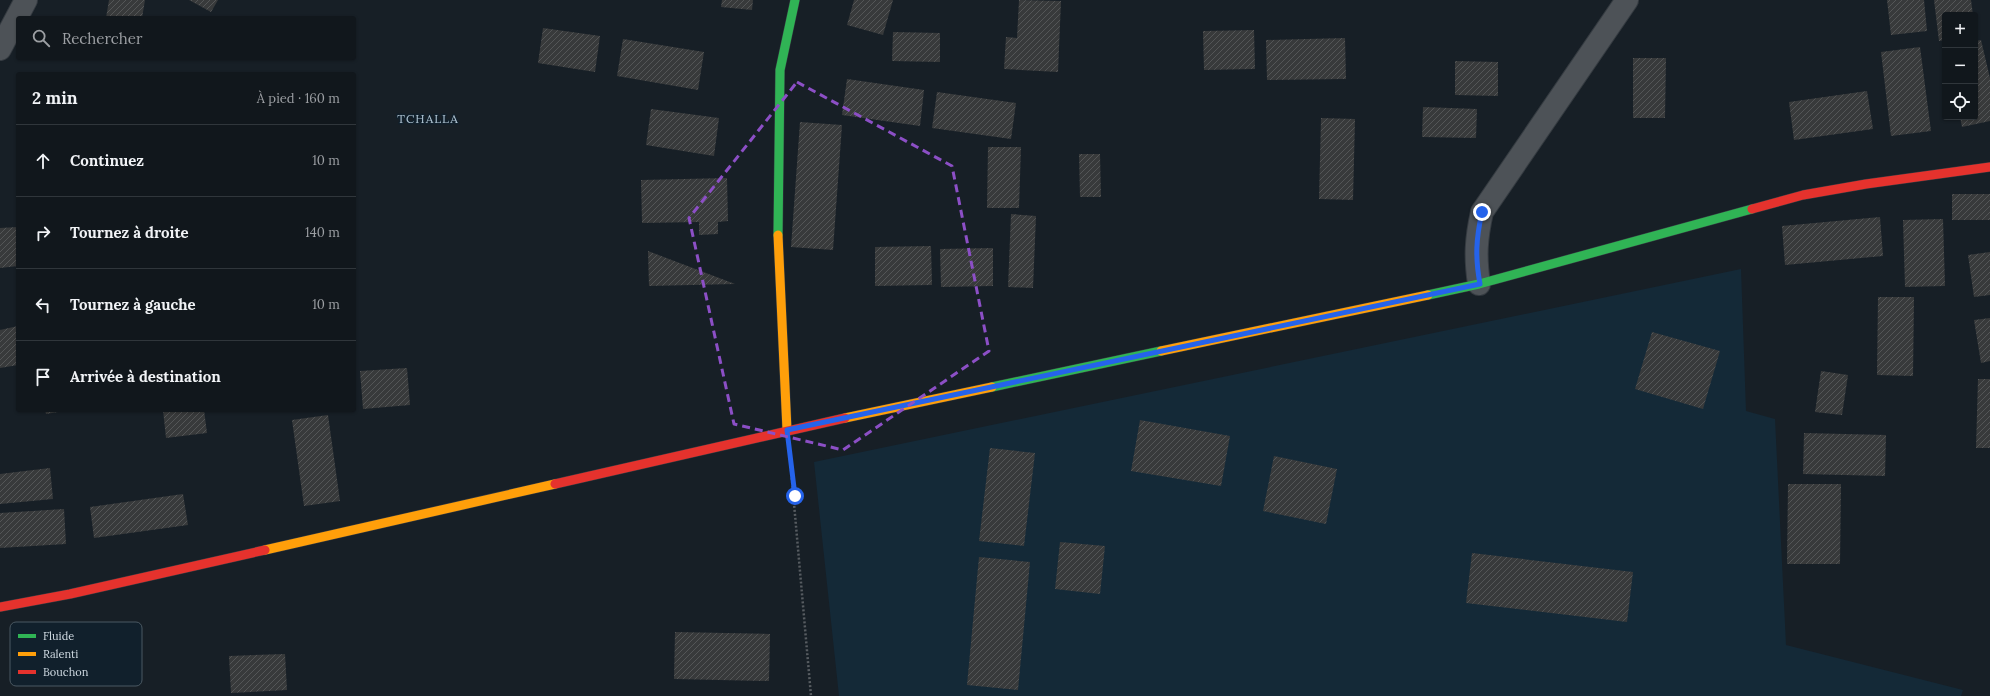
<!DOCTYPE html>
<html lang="fr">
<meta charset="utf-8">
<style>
:root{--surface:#11171c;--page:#1e2429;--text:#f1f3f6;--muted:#9c9fa3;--line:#30363b}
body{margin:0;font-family:Lora,serif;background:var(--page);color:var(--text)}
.controls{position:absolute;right:12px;top:12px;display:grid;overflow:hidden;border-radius:4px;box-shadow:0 1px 3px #0004}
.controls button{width:36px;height:36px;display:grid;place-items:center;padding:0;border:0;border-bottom:1px solid var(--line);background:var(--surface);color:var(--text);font:20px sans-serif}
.stop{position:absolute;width:12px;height:12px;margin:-9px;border:3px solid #2563eb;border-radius:50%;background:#fff}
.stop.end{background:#2563eb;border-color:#fff;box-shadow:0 1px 4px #0008}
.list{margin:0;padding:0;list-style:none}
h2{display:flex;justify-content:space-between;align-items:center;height:52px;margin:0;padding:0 16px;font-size:17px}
h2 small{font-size:13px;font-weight:400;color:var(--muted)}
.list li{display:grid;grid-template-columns:26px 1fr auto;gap:12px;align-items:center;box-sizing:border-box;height:72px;padding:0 16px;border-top:1px solid var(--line)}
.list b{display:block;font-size:15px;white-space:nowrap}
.list em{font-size:13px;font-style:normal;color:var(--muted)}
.icon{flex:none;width:22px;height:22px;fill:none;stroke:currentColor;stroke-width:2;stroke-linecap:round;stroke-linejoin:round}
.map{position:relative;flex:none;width:1990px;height:696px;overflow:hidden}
.search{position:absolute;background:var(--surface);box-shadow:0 1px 3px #0004;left:16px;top:16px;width:340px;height:44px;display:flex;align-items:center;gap:10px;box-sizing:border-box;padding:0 14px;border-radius:4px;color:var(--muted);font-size:15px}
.panel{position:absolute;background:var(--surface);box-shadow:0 1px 3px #0004;left:16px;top:72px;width:340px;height:340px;border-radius:4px}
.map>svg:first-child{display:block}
</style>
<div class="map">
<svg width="1990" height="696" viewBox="0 0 1990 696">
<defs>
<pattern id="building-hatch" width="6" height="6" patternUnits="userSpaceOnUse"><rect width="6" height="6" fill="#383a3b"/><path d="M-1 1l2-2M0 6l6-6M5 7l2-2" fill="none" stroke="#545657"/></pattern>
</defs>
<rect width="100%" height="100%" fill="#171f26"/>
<path fill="#142937" d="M1741,269L1746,411L1775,419L1786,645L1963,690L1961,696H839L814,462Z"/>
<path fill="url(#building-hatch)" d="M109,0H145L142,18H106Z
M189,0H218L211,12Z
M722,0H753L752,10L721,7Z
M854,0H893L883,35L847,25Z
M1019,0L1061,1L1058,72L1004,69L1006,37L1017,38Z
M1887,0H1924L1927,31L1891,35Z
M1934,0H1971L1973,15H1945V40L1939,41Z
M543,28L600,36L595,72L538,63Z
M1254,30L1255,69L1204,70L1203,31Z
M893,32L940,33V62L892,61Z
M1345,38L1346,79L1267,80L1266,40Z
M623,39L704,52L698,90L617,76Z
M1981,40L1990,78V121L1962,127L1960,117H1975V41Z
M1920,47L1931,131L1891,136L1881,52Z
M1633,58H1666L1665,118H1633Z
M1455,61L1498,62V96L1455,95Z
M847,79L924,90L920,126L842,115Z
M1867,91L1873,129L1794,140L1789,102Z
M937,92L1016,103L1011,139L932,128Z
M1423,107L1477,109L1476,138L1422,137Z
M651,109L719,118L714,156L646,145Z
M1321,118L1355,119L1353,200L1319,199Z
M800,122L842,125L833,250L791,247Z
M988,147H1021L1019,208H987Z
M1079,154H1100L1101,197H1080Z
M727,178L728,221L718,222V234L699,235V222L642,223L641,180Z
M1952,194H1990V220H1952Z
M1011,214L1036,216L1033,288L1008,287Z
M1880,217L1883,256L1785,265L1782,226Z
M1943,219L1945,286L1905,287L1903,220Z
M18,227V266L0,268V228Z
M931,246L932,285L875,286V247Z
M993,248V286L941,287L940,249Z
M648,251L735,284L649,286Z
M1990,252V295L1974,297L1968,255Z
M1878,297H1914L1913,376L1877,375Z
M1990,318V361L1981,363L1974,320Z
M18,326V365L0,368V330Z
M1652,332L1720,351L1703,409L1635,389Z
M407,368L410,405L363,409L360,371Z
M1821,371L1848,375L1842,415L1815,412Z
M1978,379H1990V448H1976Z
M45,410H64V411L46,414Z
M163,410H204L207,433L166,438Z
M328,415L340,501L304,506L292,420Z
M1140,420L1230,436L1221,486L1131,471Z
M1804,433L1886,435L1885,476L1803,474Z
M990,448L1035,453L1024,546L979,541Z
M1274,456L1337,469L1326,524L1263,511Z
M50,468L53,499L0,504V474Z
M1788,484H1841L1840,564H1787Z
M183,494L188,525L94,538L90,507Z
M64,509L66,544L0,548V513Z
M1060,542L1105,546L1100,594L1055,589Z
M1472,553L1633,572L1627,622L1466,603Z
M979,557L1030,562L1018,690L967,685Z
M675,632L770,634L769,681L674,679Z
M285,654L287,690L231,693L229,656Z"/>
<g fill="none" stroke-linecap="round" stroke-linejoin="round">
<g stroke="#353b41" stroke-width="24">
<path id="street" d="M0,49L26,0
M1479,284C1475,257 1476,239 1482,212L1627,0"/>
</g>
<g stroke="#353b41" stroke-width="10">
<path id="fast" d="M778,235L780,70L795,0
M1428,295L1479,284L1752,209
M992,387L1161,351"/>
</g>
<g stroke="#353b41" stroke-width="10">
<path id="slow" d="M778,235L787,430
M1161,351L1428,295
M845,418L992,387
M265,550L555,484"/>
</g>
<g stroke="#353b41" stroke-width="10">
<path id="jam" d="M1752,209L1803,195L1866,184L1990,167
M555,484L845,418
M0,607L70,594L265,550"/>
</g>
<path stroke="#575c61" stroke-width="2.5" stroke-dasharray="2 2" stroke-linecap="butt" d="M790,458L811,696"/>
<use href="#street" stroke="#4d5257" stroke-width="22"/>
<use href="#fast" stroke="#30b455" stroke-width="9"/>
<use href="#slow" stroke="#ff9f0a" stroke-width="9"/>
<use href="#jam" stroke="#e5322d" stroke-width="9"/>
</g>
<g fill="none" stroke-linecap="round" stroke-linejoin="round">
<path stroke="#2563eb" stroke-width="5" d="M795,496L787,430L1480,284C1475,257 1476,239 1482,212"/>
</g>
<path fill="none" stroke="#8c4fc6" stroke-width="3" stroke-dasharray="8 5" stroke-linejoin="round" d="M797,82L952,166L989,351L843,450L734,424L689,218Z"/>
<g text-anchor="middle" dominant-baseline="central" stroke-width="3" stroke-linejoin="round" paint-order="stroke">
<g font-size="12" letter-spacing="1" fill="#afc3d2" stroke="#11202c">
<text x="428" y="118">TCHALLA</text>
</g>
</g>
<rect x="10" y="622" width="132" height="64" rx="6" fill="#11202c" stroke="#4a5862" stroke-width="1"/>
<rect x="18" y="634" width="18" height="4" fill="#30b455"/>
<rect x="18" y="652" width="18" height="4" fill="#ff9f0a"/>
<rect x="18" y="670" width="18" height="4" fill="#e5322d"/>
<g font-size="11" fill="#cfd9e1">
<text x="43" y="640">Fluide</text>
<text x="43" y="658">Ralenti</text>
<text x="43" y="676">Bouchon</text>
</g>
</svg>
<div class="controls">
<button>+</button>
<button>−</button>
<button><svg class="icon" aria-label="locate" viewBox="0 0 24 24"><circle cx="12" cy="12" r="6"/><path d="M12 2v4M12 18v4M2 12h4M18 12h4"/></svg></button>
</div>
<div class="stop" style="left:795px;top:496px"></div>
<div class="stop end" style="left:1482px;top:212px"></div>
<div class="search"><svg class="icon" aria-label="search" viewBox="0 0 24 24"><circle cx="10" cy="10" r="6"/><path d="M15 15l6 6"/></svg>Rechercher</div>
<section class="panel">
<h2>2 min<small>À pied · 160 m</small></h2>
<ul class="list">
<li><svg class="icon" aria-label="ahead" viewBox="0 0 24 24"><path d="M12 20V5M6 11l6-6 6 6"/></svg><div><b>Continuez</b></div><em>10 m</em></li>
<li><svg class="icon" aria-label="right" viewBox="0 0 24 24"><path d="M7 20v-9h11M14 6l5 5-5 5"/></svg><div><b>Tournez à droite</b></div><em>140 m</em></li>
<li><svg class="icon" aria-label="left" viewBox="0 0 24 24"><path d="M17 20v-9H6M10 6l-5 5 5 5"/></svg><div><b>Tournez à gauche</b></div><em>10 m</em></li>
<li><svg class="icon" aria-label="arrive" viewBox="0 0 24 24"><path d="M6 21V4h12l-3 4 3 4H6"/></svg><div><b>Arrivée à destination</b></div></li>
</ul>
</section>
</div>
